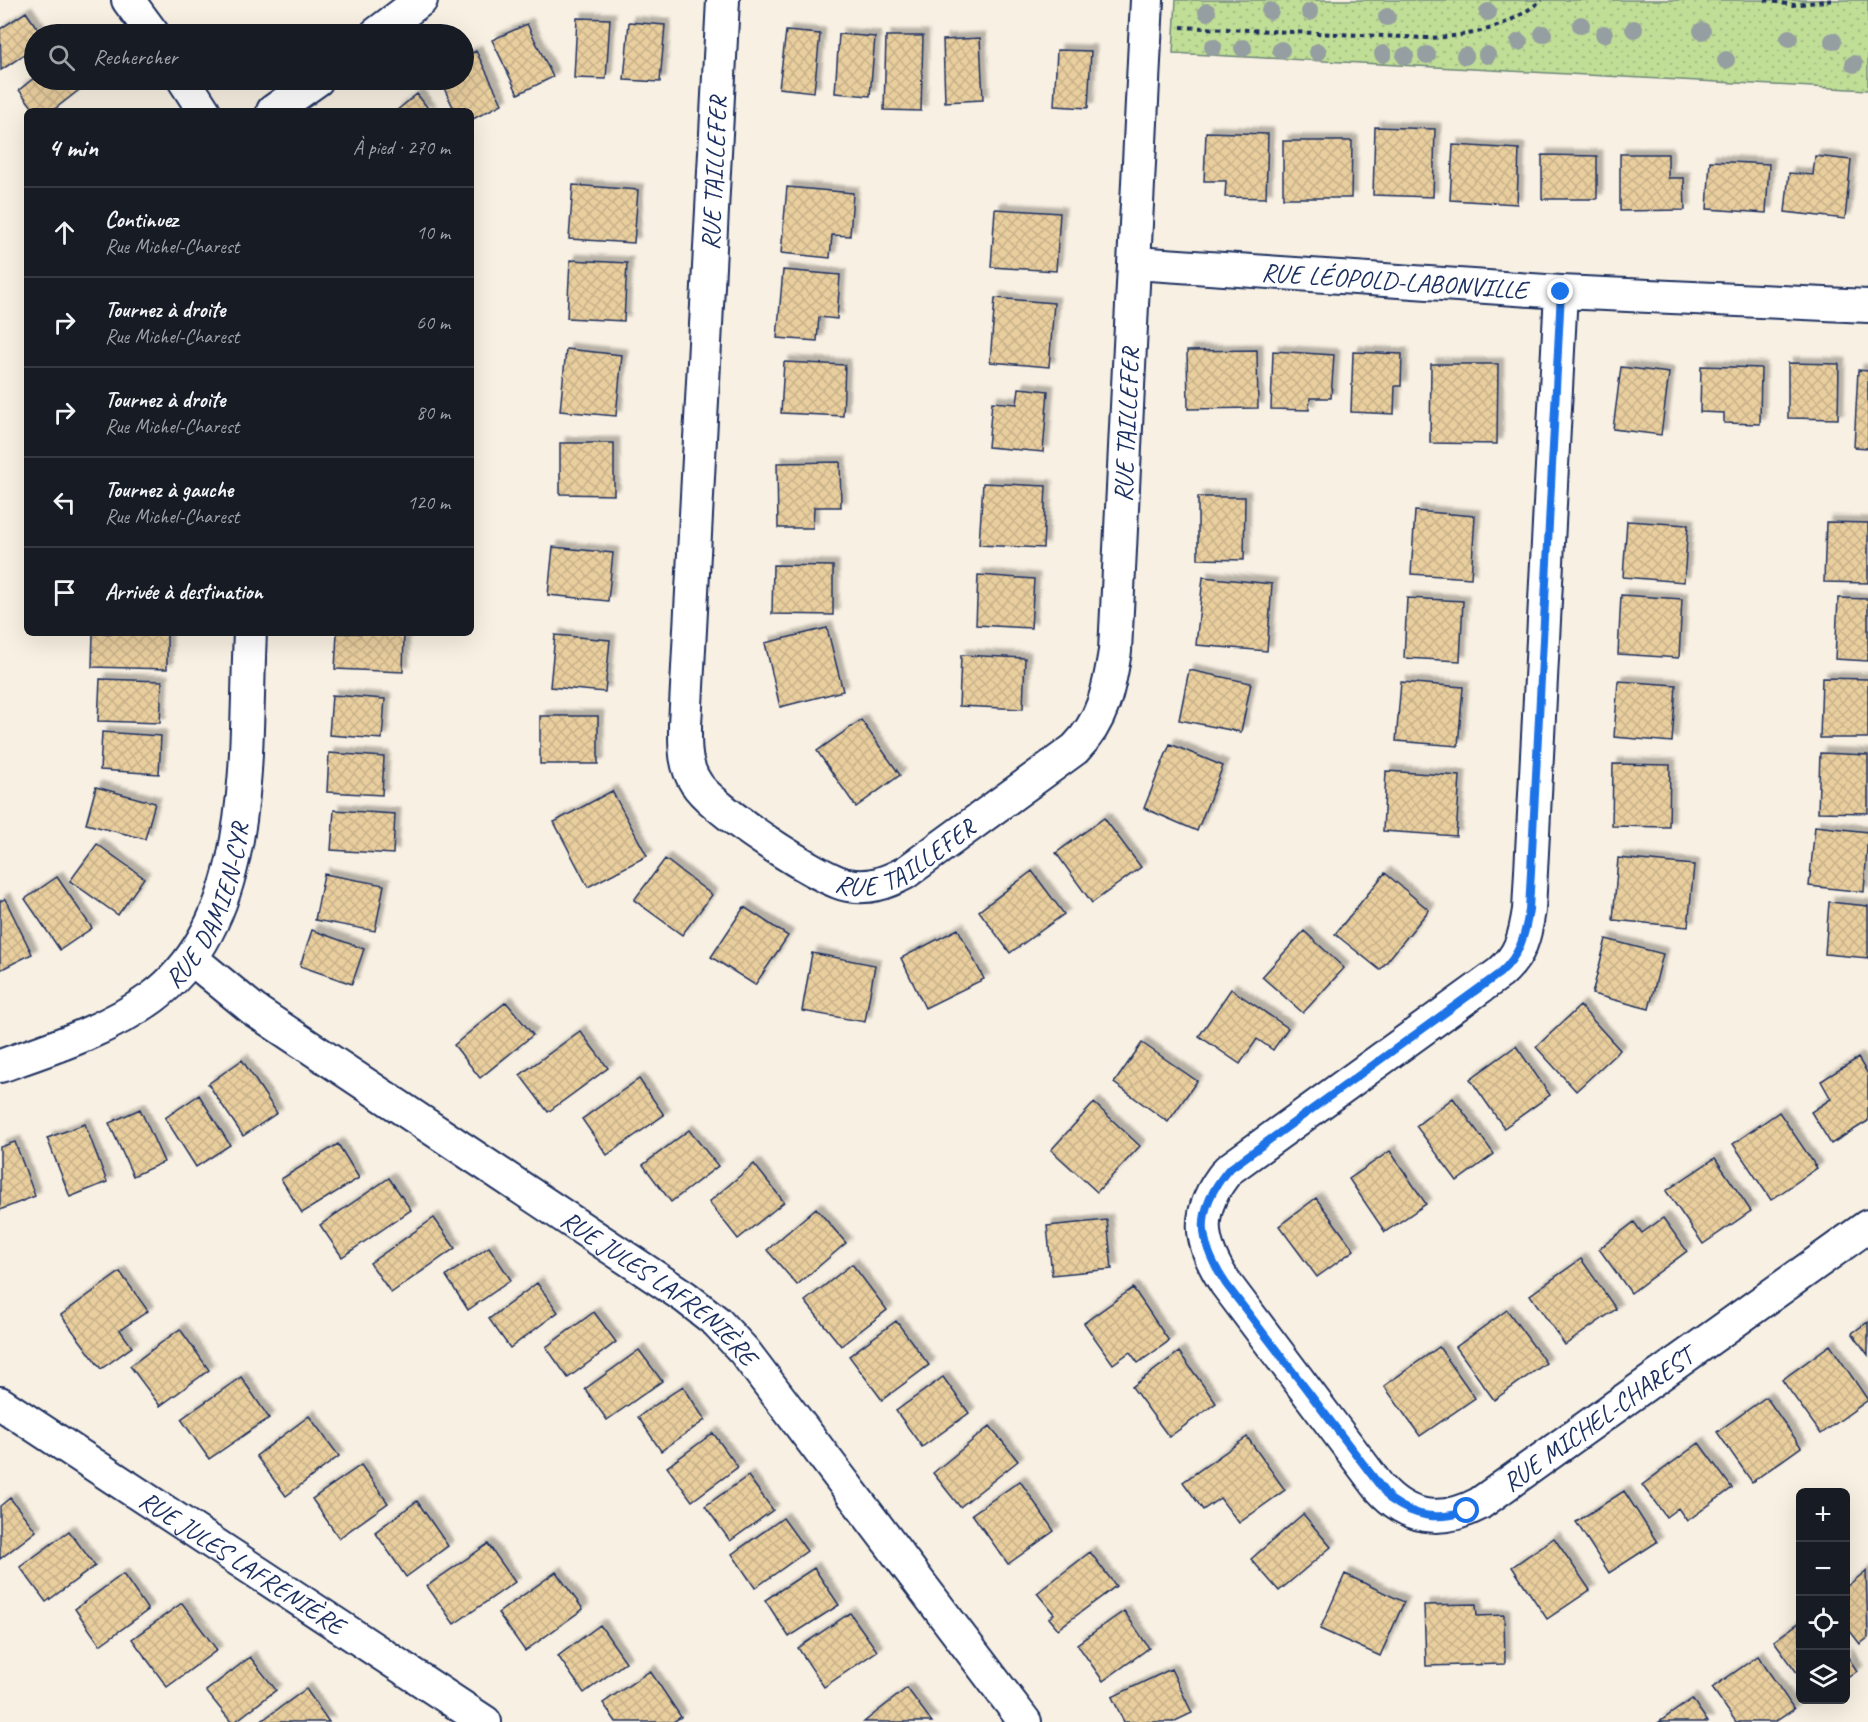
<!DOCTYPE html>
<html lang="fr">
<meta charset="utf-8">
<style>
:root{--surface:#171b24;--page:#20242c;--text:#f1f3f6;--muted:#9ea1a6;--line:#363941}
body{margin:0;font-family:Caveat,sans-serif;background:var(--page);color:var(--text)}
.controls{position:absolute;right:18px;bottom:18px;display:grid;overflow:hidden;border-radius:9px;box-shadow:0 6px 24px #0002}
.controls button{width:54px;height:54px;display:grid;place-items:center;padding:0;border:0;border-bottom:2px solid var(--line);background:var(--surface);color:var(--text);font:30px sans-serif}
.stop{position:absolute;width:18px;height:18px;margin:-14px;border:4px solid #1a73e8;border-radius:50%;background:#fff}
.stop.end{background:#1a73e8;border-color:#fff;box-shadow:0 2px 6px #0008}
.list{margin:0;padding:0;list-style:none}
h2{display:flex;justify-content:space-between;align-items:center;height:78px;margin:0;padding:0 24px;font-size:26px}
h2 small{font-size:20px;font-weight:400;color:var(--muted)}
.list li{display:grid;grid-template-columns:39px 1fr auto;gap:18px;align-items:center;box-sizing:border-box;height:90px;padding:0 24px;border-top:2px solid var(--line)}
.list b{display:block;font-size:22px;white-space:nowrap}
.list p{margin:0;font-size:20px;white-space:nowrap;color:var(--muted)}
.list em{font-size:20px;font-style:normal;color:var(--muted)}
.icon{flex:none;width:33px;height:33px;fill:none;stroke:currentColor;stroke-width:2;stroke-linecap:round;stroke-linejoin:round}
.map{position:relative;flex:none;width:1868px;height:1722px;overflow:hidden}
.search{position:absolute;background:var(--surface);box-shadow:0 6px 24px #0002;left:24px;top:24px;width:450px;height:66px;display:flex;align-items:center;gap:15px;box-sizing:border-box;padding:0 21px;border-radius:33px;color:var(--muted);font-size:22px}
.panel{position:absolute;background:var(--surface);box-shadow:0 6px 24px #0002;left:24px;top:108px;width:450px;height:528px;border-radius:9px}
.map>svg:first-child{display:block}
</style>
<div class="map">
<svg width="1868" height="1722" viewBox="0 0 1868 1722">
<defs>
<pattern id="park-dots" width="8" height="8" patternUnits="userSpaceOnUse" patternTransform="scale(1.5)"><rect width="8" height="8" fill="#c0de96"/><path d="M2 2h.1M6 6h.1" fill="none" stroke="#a4bf84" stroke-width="1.8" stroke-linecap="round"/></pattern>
<pattern id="building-cross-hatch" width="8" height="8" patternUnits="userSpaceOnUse" patternTransform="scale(1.5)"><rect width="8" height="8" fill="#e9ce9e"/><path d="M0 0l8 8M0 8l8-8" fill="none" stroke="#c7b18a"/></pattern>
<filter id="shadow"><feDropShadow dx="5.5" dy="-5.5" stdDeviation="1.5" flood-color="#0004"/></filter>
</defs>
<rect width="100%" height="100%" fill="#f8f0e2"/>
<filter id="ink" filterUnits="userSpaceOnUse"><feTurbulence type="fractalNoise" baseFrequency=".0167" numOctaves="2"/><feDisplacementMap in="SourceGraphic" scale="12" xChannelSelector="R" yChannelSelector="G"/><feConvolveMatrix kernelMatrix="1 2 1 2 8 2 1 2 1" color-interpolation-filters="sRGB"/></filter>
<g filter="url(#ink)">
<path fill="url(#park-dots)" stroke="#6e867a" stroke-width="1.5" d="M1176,0H1868V90L1173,53Z"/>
<path fill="url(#building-cross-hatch)" stroke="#1b2f5e" stroke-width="1.5" filter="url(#shadow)" d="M26,12L41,34H34V48L1,70L0,29Z
M577,18L610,19L606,79L574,78Z
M629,22L665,25L660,82L624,80Z
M527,24L553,77L518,94L492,40Z
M786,31L820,34L814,92L779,88Z
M839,34L875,37L870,96L835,93Z
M886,36H923L921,111L884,110Z
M980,38L983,100L945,102L943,40Z
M1057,50L1091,51L1088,108L1054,106Z
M476,51L502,104L471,120V111H455L440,80H464V57Z
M34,78L77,80L83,87L52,111H35L19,90Z
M417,94L430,111H396Z
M1375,127L1435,129L1433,197L1373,195Z
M1206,132L1268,134L1266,198L1225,197L1226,181H1204Z
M1283,141H1352L1351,198H1283Z
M1453,145L1519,149L1517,204L1450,200Z
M1620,154H1668V178H1684L1685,210L1620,211Z
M1542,155L1597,156V199H1542Z
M1815,156L1851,160L1845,219L1785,212L1789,173L1813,175Z
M1710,161L1769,164L1766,213L1707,209Z
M573,185L638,190L634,243L569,239Z
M787,187L853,193L850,236L832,235L830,258L781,253Z
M995,209L1060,213L1056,271L991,267Z
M570,260L627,263L624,321L567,318Z
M783,270L840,275L837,319L819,317L817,341L777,338Z
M995,298L1054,303L1049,367L990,362Z
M566,349L622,355L616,416L560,411Z
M1257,350L1258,408L1188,409L1187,351Z
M1273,351L1334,355L1331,398H1310L1309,410L1271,409Z
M1353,352L1402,354L1401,386H1395L1394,414L1351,412Z
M784,362L845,365L843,416L781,413Z
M1788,363L1839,364L1838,419L1788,418Z
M1431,364H1498L1497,444L1430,443Z
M1701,366L1761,368L1760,424L1724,423V413L1700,412Z
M1621,367L1669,373L1661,435L1613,429Z
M1858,370L1868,371V448L1854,447Z
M1019,388L1048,391L1043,452L988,447L992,402L1017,404Z
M560,443H614V495L560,494Z
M840,462L841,507H814L813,528H778L777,463Z
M983,483L1046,486L1043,548L979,545Z
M1198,497H1245L1244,560L1198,559Z
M1415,511L1475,516L1471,578L1411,574Z
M1627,521L1688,525L1684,582L1623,577Z
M1826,522L1868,523V583L1824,582Z
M553,547L613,553L608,601L548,595Z
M773,565L833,566V615L772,614Z
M978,575L1034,579L1031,628L976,625Z
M1203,577L1272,584L1267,651L1196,645Z
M1621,595L1682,599L1679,658L1618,654Z
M1407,598L1463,601L1460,661L1404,658Z
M1838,598L1868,599V661L1835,659Z
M827,628L843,691L780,707L765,643Z
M93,633H167V669L92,667Z
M337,633H404L403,672L335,669Z
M555,635L610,640L605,692L550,687Z
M961,655L1025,658L1023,709L959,706Z
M1189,670L1251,683L1241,732L1179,720Z
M1822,678L1868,679V738H1820Z
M100,679L162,681L160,723L98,721Z
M1618,681L1676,685L1672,742L1614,737Z
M1401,682L1463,687L1458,746L1396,741Z
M332,695L385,699L382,739L329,735Z
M540,716H598V764H540Z
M861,720L900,775L856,807L817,751Z
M102,732L161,736L159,774L100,770Z
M1170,744L1223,766L1197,831L1144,808Z
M329,753L384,757L382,795L327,792Z
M1820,753L1868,755V813L1818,812Z
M1613,764L1670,765L1669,827L1612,826Z
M1386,771L1460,776L1456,836L1383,831Z
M96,787L155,803L145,839L86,824Z
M612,791L647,856L588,887L554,822Z
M334,810L395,814L393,854L331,850Z
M1104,818L1141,867L1092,903L1056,853Z
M1815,826L1868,832L1864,892L1809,886Z
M97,844L144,878L118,915L70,881Z
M1618,858L1694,865L1688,927L1613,920Z
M665,859L712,895L682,935L634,900Z
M1032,871L1064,914L1010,953L979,911Z
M1385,873L1429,910L1380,970L1335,934Z
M324,874L384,885L375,931L315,920Z
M57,877L92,928L60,950L25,899Z
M5,899L32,954L0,970V901Z
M1829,902L1868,906V958L1825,954Z
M744,907L788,936L755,985L711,957Z
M958,929L984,979L925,1008L901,958Z
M312,930L364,949L352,984L300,966Z
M1304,931L1344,968L1303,1013L1262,977Z
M1606,939L1663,954L1649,1009L1592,994Z
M812,953L875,965L865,1022L802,1011Z
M1231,989L1288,1028L1273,1050L1257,1039L1240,1064L1199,1036Z
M506,1002L533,1035L480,1078L454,1045Z
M1580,1006L1620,1050L1576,1091L1536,1047Z
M580,1031L608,1068L548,1112L520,1075Z
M1142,1043L1197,1081L1168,1122L1114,1083Z
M1516,1046L1550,1095L1504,1128L1470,1079Z
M1858,1058L1868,1074V1121L1831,1144L1811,1112L1831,1099L1821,1081Z
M242,1060L277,1113L243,1136L208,1084Z
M639,1079L664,1115L607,1155L582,1119Z
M199,1095L230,1145L196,1167L165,1118Z
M1453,1098L1494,1154L1457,1181L1416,1126Z
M1094,1103L1140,1146L1097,1192L1051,1150Z
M140,1109L164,1162L133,1176L109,1123Z
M1779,1112L1817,1168L1771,1200L1733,1144Z
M85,1124L107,1182L70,1197L47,1138Z
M689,1130L718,1166L671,1202L643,1165Z
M15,1142L35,1196L0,1210V1147Z
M338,1144L359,1178L302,1213L281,1179Z
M1390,1151L1426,1204L1385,1232L1349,1179Z
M1715,1158L1751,1211L1703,1244L1666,1191Z
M754,1164L784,1202L738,1239L709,1202Z
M389,1178L411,1210L342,1257L320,1225Z
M1316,1198L1354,1250L1317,1277L1279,1226Z
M816,1208L846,1243L797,1285L767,1250Z
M434,1218L455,1248L391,1293L370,1263Z
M1663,1218L1687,1251L1631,1293L1599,1249L1634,1222L1642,1233Z
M1107,1220L1112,1269L1052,1275L1047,1226Z
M489,1247L511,1280L468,1310L446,1276Z
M1581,1259L1616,1309L1565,1345L1530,1295Z
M852,1264L887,1310L841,1346L805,1301Z
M120,1272L148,1311L120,1330L132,1347L101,1369L61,1315Z
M537,1283L558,1312L510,1348L489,1319Z
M1133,1288L1169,1341L1138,1363L1130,1352L1113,1364L1084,1323Z
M1507,1310L1546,1363L1494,1400L1456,1347Z
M594,1312L616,1342L568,1378L546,1347Z
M896,1321L929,1365L882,1400L849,1356Z
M1868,1322V1355L1852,1333Z
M180,1329L209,1370L160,1406L130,1366Z
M1830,1345L1868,1400L1821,1434L1782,1380Z
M1439,1347L1475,1398L1420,1436L1384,1386Z
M639,1350L662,1381L607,1420L585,1389Z
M1179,1352L1216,1403L1169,1437L1132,1387Z
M241,1377L269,1418L209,1459L181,1419Z
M943,1377L969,1413L922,1447L896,1411Z
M683,1386L705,1420L661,1451L638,1417Z
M1766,1397L1801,1447L1752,1482L1717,1432Z
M309,1416L339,1456L286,1496L256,1456Z
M990,1426L1018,1461L960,1507L933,1473Z
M713,1433L738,1467L692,1501L667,1467Z
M1247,1437L1285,1490L1239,1523L1220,1498L1203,1510L1183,1482Z
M1699,1443L1732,1488L1687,1521L1678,1508L1666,1517L1642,1485Z
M361,1465L388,1503L339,1538L312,1499Z
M748,1476L773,1510L730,1541L705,1506Z
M1020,1481L1054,1531L1008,1564L972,1514Z
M1624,1491L1657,1542L1609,1573L1576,1522Z
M10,1498L36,1531L0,1559V1506Z
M417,1501L448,1546L406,1577L375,1532Z
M1303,1514L1331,1547L1279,1591L1251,1559Z
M783,1518L807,1551L755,1588L732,1554Z
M69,1531L95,1566L46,1602L20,1567Z
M1554,1538L1590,1590L1547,1619L1512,1567Z
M488,1544L515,1582L454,1624L427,1586Z
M1090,1552L1116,1586L1058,1629L1049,1618L1054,1614L1037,1593Z
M814,1568L839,1605L789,1637L765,1600Z
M1866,1571L1868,1638L1860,1644L1846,1626V1587Z
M556,1572L583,1609L525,1651L498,1613Z
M123,1574L148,1610L100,1645L75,1609Z
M1345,1574L1404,1602L1380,1656L1320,1629Z
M182,1603L217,1650L167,1687L132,1639Z
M1476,1604L1477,1616L1504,1615L1505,1664L1426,1666L1424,1605Z
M1124,1611L1149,1648L1103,1681L1077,1644Z
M850,1613L877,1651L824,1687L798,1648Z
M1800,1622V1677L1774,1641Z
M600,1625L626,1662L584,1693L558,1656Z
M1846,1654L1857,1671L1846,1679Z
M1758,1656L1794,1709L1775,1722H1736L1712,1688Z
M250,1657L276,1690L235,1722H231L206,1691Z
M1171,1669L1192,1713L1173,1722H1124L1112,1697Z
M650,1671L681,1717L673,1722H616L603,1703Z
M907,1688L932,1722H864Z
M306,1689L329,1722H260Z
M1692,1699L1708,1722H1659Z"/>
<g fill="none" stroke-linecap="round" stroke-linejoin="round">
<g stroke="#1b2f5e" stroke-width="36">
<g id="minor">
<path d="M128,0L153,34"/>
<path id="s1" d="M723,0L685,725C685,746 684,765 696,783C711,808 819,880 848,885C869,889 886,883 905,873L1075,749C1103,721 1109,689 1115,651L1147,0"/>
<path d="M376,34L421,0"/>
<path d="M184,80L204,111"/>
<path d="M273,111L317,80"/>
<path id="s2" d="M1135,263L1561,292L1868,306"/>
<path id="s3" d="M1561,292L1529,910C1525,936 1521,955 1500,973L1228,1170C1194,1211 1198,1242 1226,1284L1379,1487C1407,1519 1441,1524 1479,1504L1868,1226"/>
<path id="s4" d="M192,959L254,1010L685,1297L717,1322L744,1351L1025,1722"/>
<path id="s5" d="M0,1066C52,1048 108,1030 153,997C258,918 244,751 250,633"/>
<path id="s6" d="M0,1403L485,1722"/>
</g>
</g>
<path stroke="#1b2f5e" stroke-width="4" stroke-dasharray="4.5 4.5" stroke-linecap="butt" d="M1765,0L1793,5L1833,0
M1181,27L1427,38C1473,36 1505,29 1542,0"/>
<use href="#minor" stroke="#fff" stroke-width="32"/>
</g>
<g fill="#959ea1">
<circle cx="1270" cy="11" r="9"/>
<circle cx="1207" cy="12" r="9"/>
<circle cx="1310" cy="12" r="9"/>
<circle cx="1488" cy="12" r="9"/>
<circle cx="1387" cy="17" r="9"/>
<circle cx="1581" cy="25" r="9"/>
<circle cx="1634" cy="29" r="9"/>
<circle cx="1702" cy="31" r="9"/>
<circle cx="1543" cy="34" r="9"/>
<circle cx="1604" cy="34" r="9"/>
<circle cx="1789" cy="38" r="9"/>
<circle cx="1833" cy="41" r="9"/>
<circle cx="1519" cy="42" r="9"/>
<circle cx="1213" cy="47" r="9"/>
<circle cx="1243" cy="48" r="9"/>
<circle cx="1281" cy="50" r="9"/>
<circle cx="1318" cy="52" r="9"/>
<circle cx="1383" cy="54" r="9"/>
<circle cx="1427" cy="55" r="9"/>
<circle cx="1487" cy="55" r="9"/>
<circle cx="1405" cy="56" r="9"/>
<circle cx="1465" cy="56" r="9"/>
<circle cx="1726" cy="60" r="9"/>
<circle cx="1854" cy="64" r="9"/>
</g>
</g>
<g fill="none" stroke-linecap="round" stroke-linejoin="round" filter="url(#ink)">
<path stroke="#1a73e8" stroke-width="8" d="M1467,1511C1438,1521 1415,1517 1390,1499L1226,1284C1198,1242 1194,1211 1228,1170L1500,973C1520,955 1525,936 1529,910L1561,292"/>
</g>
<g text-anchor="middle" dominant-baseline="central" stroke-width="4.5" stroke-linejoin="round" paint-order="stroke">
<g font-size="26" fill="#1b2f5e" stroke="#fff">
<text transform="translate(714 173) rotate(-87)">RUE TAILLEFER</text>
<text stroke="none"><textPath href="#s2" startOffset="260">RUE LÉOPOLD-LABONVILLE</textPath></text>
<text stroke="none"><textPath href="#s1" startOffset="1575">RUE TAILLEFER</textPath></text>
<text stroke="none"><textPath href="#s1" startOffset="1036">RUE TAILLEFER</textPath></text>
<text stroke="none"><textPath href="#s5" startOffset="279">RUE DAMIEN-CYR</textPath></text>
<text stroke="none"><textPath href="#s4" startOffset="572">RUE JULES LAFRENIÈRE</textPath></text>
<text stroke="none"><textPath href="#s3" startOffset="1662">RUE MICHEL-CHAREST</textPath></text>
<text stroke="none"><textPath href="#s6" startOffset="290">RUE JULES LAFRENIÈRE</textPath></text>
</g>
</g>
</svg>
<div class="controls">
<button>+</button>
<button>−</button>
<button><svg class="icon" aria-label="locate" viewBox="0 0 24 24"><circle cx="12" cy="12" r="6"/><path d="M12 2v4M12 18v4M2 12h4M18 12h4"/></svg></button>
<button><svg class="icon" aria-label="layers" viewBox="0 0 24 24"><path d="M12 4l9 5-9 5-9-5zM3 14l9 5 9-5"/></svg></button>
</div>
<div class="stop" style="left:1467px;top:1511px"></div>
<div class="stop end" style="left:1561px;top:292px"></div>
<div class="search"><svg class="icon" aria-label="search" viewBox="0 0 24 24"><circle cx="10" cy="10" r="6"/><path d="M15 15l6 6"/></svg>Rechercher</div>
<section class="panel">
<h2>4 min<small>À pied · 270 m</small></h2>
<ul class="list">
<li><svg class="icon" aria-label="ahead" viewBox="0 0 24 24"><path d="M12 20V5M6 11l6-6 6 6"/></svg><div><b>Continuez</b><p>Rue Michel-Charest</p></div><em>10 m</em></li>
<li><svg class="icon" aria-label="right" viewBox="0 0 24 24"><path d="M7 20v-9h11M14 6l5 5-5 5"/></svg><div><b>Tournez à droite</b><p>Rue Michel-Charest</p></div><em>60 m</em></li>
<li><svg class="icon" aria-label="right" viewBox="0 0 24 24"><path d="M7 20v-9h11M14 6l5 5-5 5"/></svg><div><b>Tournez à droite</b><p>Rue Michel-Charest</p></div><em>80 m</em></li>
<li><svg class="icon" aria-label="left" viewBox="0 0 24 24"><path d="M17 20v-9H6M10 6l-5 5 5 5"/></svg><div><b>Tournez à gauche</b><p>Rue Michel-Charest</p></div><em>120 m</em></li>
<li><svg class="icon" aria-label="arrive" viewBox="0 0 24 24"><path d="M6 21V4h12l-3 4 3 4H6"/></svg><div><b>Arrivée à destination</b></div></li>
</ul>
</section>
</div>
